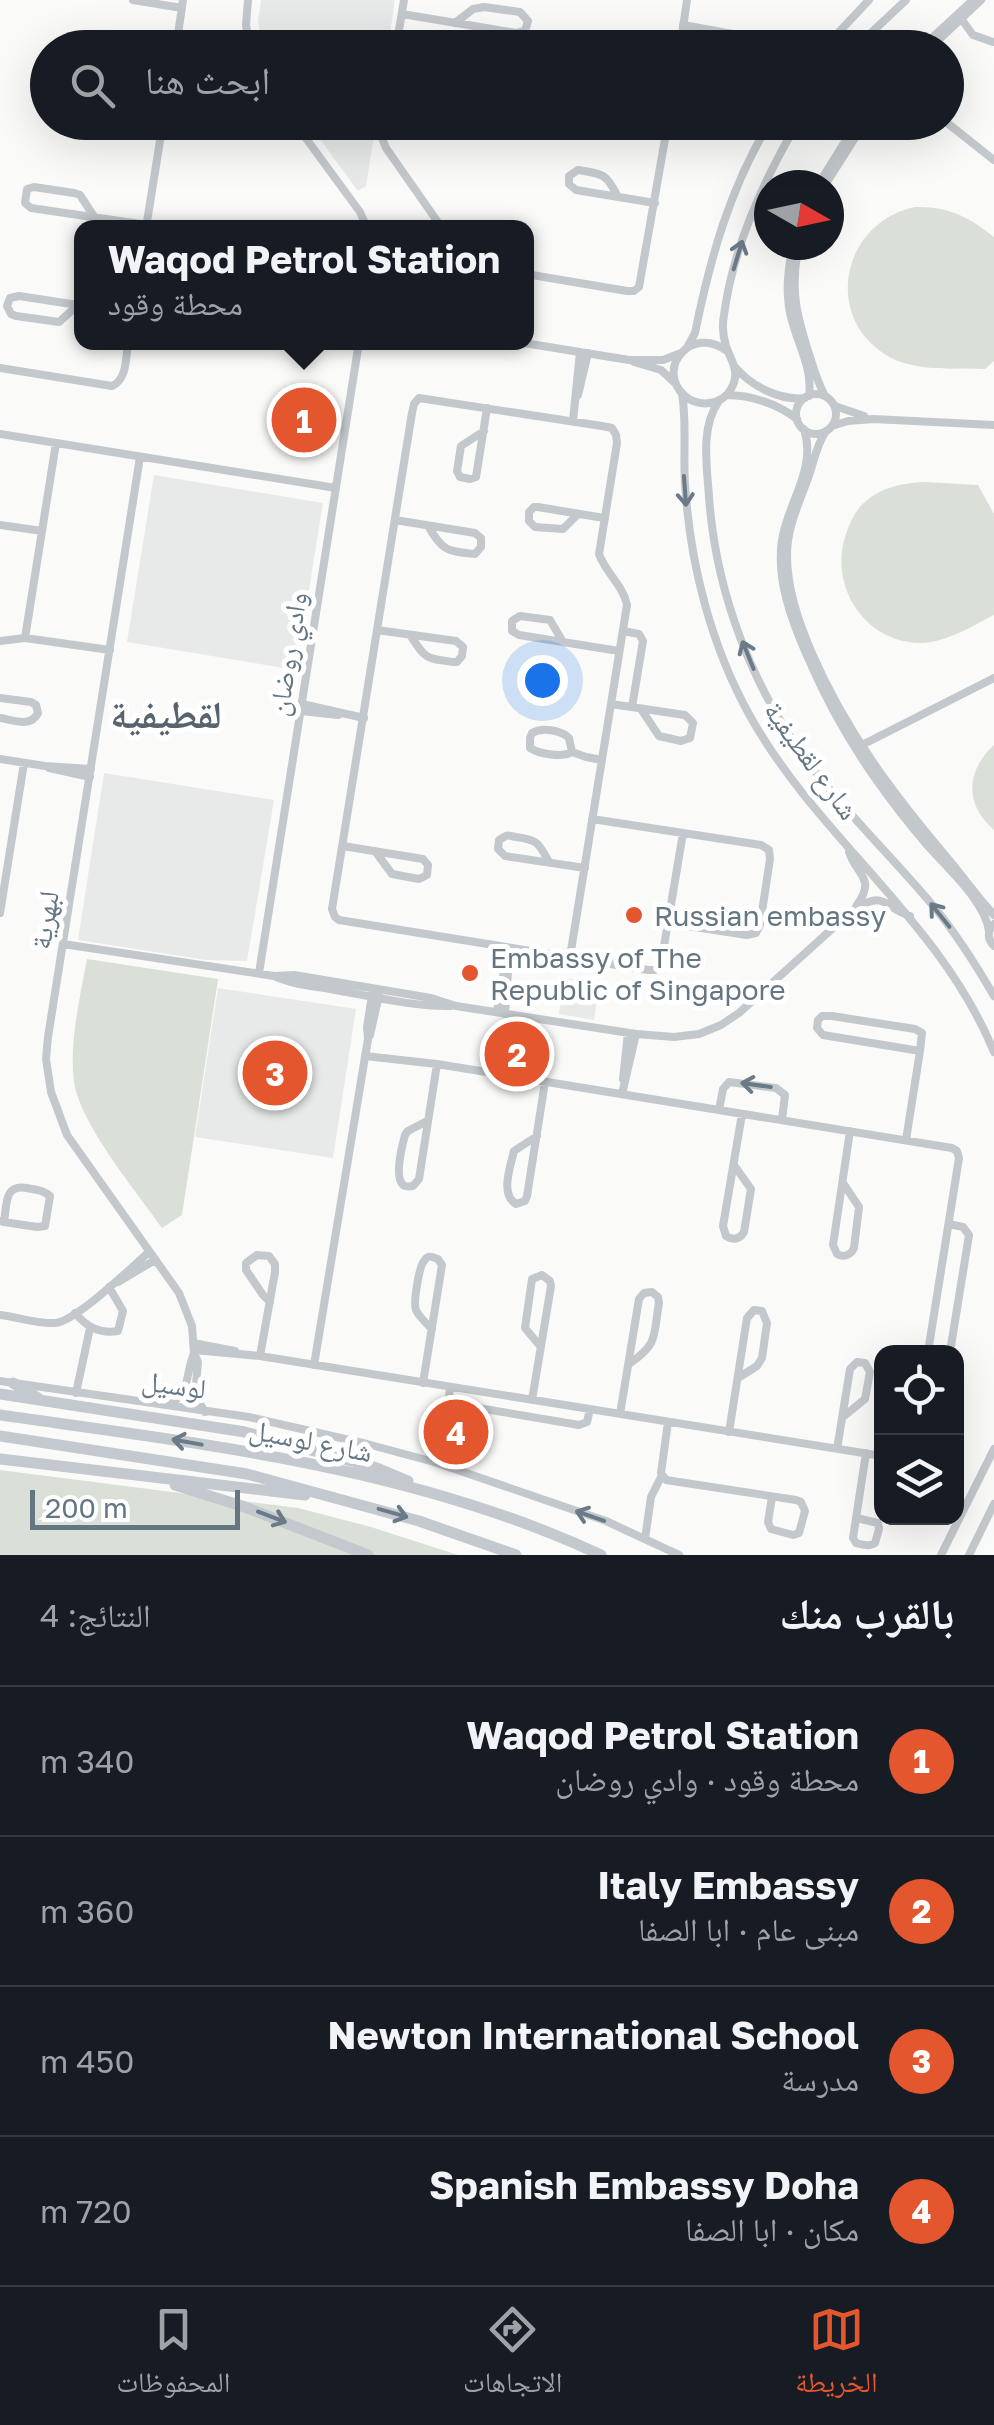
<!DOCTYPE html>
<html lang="ar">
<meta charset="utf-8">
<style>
:root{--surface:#171b24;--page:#242831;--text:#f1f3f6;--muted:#9ea1a6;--line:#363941;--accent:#e4572e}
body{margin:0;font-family:"Golos Text","Noto Naskh Arabic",sans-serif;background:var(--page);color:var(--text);direction:rtl}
.controls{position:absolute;right:30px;bottom:30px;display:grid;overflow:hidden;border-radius:20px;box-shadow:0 10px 40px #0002}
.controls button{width:90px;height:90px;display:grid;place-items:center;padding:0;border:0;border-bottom:2px solid var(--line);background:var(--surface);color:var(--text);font:50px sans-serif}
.compass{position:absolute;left:754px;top:170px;width:90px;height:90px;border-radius:50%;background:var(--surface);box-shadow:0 10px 40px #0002;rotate:99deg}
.scale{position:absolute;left:30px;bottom:25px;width:210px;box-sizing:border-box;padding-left:10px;border:5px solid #657683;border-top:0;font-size:28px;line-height:35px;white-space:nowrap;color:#657683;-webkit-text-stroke:8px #fff;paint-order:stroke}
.you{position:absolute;left:542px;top:680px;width:35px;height:35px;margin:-25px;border:8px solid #fff;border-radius:50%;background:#1a73e8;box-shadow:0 0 0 15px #1a73e833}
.badge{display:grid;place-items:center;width:65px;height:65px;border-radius:50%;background:var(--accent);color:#fff;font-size:32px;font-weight:700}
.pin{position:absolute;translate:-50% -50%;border:5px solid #fff;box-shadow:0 2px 10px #0006}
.popup{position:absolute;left:74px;top:220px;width:460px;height:130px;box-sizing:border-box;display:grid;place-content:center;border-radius:20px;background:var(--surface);filter:drop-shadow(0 2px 8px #0005);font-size:32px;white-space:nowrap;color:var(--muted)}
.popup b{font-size:38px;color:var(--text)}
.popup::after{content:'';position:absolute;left:50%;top:100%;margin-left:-20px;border:20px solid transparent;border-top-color:var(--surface)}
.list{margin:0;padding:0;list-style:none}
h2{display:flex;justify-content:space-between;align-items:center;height:130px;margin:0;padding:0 40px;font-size:42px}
h2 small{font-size:32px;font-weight:400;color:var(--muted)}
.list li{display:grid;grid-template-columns:65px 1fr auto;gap:30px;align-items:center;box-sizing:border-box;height:150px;padding:0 40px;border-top:2px solid var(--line)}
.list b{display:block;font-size:38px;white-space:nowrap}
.list p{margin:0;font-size:32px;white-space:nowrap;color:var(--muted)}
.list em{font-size:32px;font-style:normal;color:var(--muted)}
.icon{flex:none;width:55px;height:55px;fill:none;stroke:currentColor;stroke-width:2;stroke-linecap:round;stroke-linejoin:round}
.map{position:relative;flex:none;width:994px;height:1555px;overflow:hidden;direction:ltr}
.search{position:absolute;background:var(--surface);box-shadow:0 10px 40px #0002;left:30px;right:30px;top:30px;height:110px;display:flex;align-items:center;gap:25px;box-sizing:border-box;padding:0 35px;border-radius:55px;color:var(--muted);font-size:38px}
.sheet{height:730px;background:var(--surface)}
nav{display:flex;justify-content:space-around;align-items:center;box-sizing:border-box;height:140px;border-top:2px solid var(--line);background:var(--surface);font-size:28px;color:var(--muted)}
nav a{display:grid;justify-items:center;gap:5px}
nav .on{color:var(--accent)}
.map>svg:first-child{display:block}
</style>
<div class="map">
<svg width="994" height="1555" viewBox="0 0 994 1555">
<rect width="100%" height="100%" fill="#fafaf8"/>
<path fill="#e8e9e9" d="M261,0H395L388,47H262L258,20Z
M308,123H376L366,186L358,191Z
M154,475L323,503L296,670L127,642Z
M104,773L274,800L247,961L206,960L78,940Z
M565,978L589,982L592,986L599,985L594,1020L559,1014Z
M218,988L356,1009L333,1158L195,1137Z"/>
<path fill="#dadfd7" d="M915,207C948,206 969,217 994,237V361L985,369C953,368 913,372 886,355C822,315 843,222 915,207Z
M924,482L978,485L994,514V615C972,626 947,642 922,643C865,643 828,586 846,534C850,522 856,509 866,501C882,487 903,483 924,482Z
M994,745V830C964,804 966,771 994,745Z
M87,959L218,979L182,1215L162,1228C137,1192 80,1124 74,1082C69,1042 80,998 87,959Z
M0,1470L298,1508L371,1527L458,1555H0Z"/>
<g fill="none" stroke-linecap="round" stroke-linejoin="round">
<path stroke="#c3c8cc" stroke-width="8" d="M133,0L182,8
M248,0L246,25L250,48
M402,14C440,20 478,27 516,33L525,31L528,21L520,12L484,7L473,9L455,23
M960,17L973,35L993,42
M683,25L738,35L741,37L742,48
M710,30L721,48
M176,48L183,0
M396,48L404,0
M680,48L687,0
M824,48L869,0
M855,48L906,0
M921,48L973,0
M930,48L981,0
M169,122L245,134L266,131L281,122
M294,122L360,212L367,228
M384,122L382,138L386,148L442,228
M946,122L994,160
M818,185L857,122
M825,185L865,122
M618,197C606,173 603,174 578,170L569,176V184L576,190L655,203
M95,218L80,195L74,193L34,187L27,189L25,203L31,208L147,225
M146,228L163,122
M793,245C788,269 785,293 791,317C797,343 813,368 809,396
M799,245C789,290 797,317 811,360C815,373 819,385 825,396
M526,274L627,291H634L639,287L668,122
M78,305L59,322L16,316L11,314L7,306L10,298L19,296L78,305L81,306
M518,342L629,360H663L681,353
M688,346L695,333C710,259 730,187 770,122
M727,351C692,324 654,369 685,396C699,408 722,405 731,389C741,372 731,361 726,346C723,336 722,325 724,315C733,247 763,181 798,122
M634,362L661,370L674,382
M735,367C751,386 780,401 805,398
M0,368L112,386C127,380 126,357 128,342
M682,393C687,423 683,454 685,484C690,564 711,646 750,716C818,838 940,920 994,1052
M796 414a20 20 0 1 1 40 0a20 20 0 1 1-40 0Z
M578,395L588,353
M727,395C751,395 778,404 797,419
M719,401C700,427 707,466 709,497C716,595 754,693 814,770C851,818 896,861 935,908C957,935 976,965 994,996
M835,406L864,416
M573,421L580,352
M832,426L848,421L873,419L994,425
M804,429C817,469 788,502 782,540C776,580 792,622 808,658C826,700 849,741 875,778C891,801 909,824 927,845C946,867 985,901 989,931
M484,431L461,446L457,471L460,477L470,479L476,477L487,408
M826,431C815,447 814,464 807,481C798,506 787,528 787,555C787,588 798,620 811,651C846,732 894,795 950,861C965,879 978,898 994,915
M0,434L336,488
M140,457L48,1037L46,1059L51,1092L67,1135L179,1293L192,1326L194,1353L198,1362L195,1395L205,1412
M578,514L563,529L535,527L529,521V512L534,507H538L604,518
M395,520L475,533L481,538V547L475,554C446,551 443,551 428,526
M0,525L42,531
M377,630L456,641L463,647L462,656L457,662H453C424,658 426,659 410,635
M623,631L639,634L643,641L632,707
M25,638L56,443
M0,641L25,638L110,650
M563,642L550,620L520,616L512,621V631L519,635L619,651
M0,698L31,702L36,705L38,713C31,728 13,720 0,718
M302,704L364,718
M611,704L685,715L693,723L690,738L681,741L659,736L641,709
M301,711L338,715
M860,746L994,678
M572,752L569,738C561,730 542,727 532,733L530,738V748C540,754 562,758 572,752L586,757L602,760
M0,759L45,766L91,769
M49,768L90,777
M592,819L761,845L769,850L770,859L760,925L756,933L747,935L668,923
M343,846L423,859L428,865L427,875L419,879L392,874L375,851
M849,852C857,876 876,878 857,905
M549,862C538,842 538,840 516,837C504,835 510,834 499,840L498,849L505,856L585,868
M0,913L24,763
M994,924C987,931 987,939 994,946
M63,944L274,976L294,975L431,998L456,1006L636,1034L674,1037L699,1034L721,1025L739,1013L854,909C887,890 882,907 910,916
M570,957L627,605C623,585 605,572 599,554L617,443L616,435L612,428L602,426L419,398L414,404L412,413L332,909L335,917L339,920L648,970H655L661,964L683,833
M259,973L359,342
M274,976C292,985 315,986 335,990C372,996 413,1007 451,1006
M497,1012L502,980L511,948
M505,1014L508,972
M370,1035L379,995
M365,1056L437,1064L952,1148L957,1151L959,1158L928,1352
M623,1079L628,1033
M622,1094L636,1034
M719,1110L723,1089L729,1082L776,1088L785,1095L782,1120
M427,1121L408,1131L405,1135C402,1146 393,1181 405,1186C407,1187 411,1186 413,1186L419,1179L437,1064
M537,1136L514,1151C510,1168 500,1194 516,1204L525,1201L527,1196L545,1082
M906,1140L920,1051L922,1033L915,1029L832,1016H822L818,1020L817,1028L823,1035L920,1051
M734,1165L751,1189L744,1232C740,1239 733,1241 726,1236L723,1226L742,1114
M843,1183L859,1207L854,1248C851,1255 844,1258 837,1254L833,1245L850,1131
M0,1221L4,1222L37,1227L45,1226L50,1196C43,1190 37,1190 27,1188C4,1184 7,1204 4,1222
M949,1224L963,1227L969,1235L950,1352
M118,1282L155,1260
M75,1313C87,1327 99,1334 118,1331L123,1311L109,1287
M0,1315C17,1317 38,1324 55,1323C75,1322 132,1267 149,1252
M193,1343L235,1351
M194,1350L260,1356L882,1456
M260,1356L275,1272V1264L269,1256L257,1255L246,1263V1270L263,1295L270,1302
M314,1365L368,1039L367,1027L373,989
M0,1381L249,1417L367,1444L434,1462L606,1521L679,1555
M423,1383L442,1265L438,1259C431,1257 429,1254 424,1261C419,1267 413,1303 416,1310C419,1317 427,1324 432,1329
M450,1387L449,1398L455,1404L579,1425L587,1422L590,1409
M76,1393L90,1328
M532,1400L551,1286L550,1281L542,1275L532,1279L525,1328L540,1346
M169,1405C191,1392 185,1375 194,1353
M620,1414L639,1299L644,1293L652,1292L658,1297L659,1303C653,1337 659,1343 629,1364
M668,1422L661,1473L666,1480L796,1500L801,1502L805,1511L799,1533L793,1535L771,1529L768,1522L772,1497
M729,1432L747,1318L754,1310L762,1311L767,1323L762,1358L757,1366L738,1378
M837,1449L850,1369L857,1362L865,1363L870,1372L865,1399L843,1417
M856,1518L878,1523L879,1529L875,1543C870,1547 862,1545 856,1543L853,1538L866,1453
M645,1539L651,1497L662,1475
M941,1555L994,1449
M969,1555L994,1504"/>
<path stroke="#c3c9ce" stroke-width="11" d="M13,1383L38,1398
M0,1394L245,1432L377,1468L408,1481
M0,1415C203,1444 413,1467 601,1555
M0,1436L247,1474L419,1521L516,1555
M0,1459L305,1495
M175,1485L242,1506L368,1555"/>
</g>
<defs><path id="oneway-shaft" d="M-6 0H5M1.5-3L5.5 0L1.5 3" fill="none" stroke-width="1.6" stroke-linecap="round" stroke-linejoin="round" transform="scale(2.5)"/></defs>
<g stroke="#6a7a87">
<use href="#oneway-shaft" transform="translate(738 255) rotate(-73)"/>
<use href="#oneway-shaft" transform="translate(685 491) rotate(86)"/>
<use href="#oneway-shaft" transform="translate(748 655) rotate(-112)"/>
<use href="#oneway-shaft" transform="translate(940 915) rotate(-129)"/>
<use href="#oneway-shaft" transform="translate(756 1085) rotate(-172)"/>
<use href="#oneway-shaft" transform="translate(187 1442) rotate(-170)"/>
<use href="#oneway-shaft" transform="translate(393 1513) rotate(16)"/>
<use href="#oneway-shaft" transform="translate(590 1516) rotate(-161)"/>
<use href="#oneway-shaft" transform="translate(272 1517) rotate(21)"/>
</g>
<g fill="#e4572e" stroke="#fff" stroke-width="4">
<circle cx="634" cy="915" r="10"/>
<circle cx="470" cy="973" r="10"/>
</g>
<g text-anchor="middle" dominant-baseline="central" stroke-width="10" stroke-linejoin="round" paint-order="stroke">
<g font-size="28" fill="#657683" stroke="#fff">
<text transform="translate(287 654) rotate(-81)">وادي روضان</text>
<text transform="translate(812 760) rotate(54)">شارع لقطيفية</text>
<text transform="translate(44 920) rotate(-81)">لبهرية</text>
<text transform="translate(174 1384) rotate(8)">لوسيل</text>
<text transform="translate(311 1440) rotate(11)">شارع لوسيل</text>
</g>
<g font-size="28" fill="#657683" stroke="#fff" text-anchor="start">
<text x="654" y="915">Russian embassy</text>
<text x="490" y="957">Embassy of The<tspan x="490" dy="32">Republic of Singapore</tspan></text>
</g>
<g font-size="38" font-weight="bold" fill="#57646e" stroke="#fff">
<text x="166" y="713">لقطيفية</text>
</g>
</g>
</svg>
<div class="controls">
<button><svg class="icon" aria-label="locate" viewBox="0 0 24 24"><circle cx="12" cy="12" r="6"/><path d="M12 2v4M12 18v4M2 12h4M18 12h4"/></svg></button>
<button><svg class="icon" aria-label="layers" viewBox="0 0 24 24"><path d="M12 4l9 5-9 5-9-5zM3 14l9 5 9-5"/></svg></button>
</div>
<svg class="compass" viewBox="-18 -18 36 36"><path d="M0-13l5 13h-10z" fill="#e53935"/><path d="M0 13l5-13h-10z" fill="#9ea1a6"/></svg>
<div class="scale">200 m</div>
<div class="you"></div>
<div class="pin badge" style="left:304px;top:420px">1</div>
<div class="popup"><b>Waqod Petrol Station</b>محطة وقود</div>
<div class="pin badge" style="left:517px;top:1054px">2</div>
<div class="pin badge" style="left:275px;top:1073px">3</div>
<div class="pin badge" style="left:456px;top:1432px">4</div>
<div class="search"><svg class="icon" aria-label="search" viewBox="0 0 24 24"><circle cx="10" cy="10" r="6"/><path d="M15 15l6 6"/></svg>ابحث هنا</div>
</div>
<section class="sheet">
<h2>بالقرب منك<small>النتائج: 4</small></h2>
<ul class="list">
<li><span class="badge">1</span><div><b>Waqod Petrol Station</b><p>محطة وقود · وادي روضان</p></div><em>340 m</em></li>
<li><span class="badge">2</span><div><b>Italy Embassy</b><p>مبنى عام · ابا الصفا</p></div><em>360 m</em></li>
<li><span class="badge">3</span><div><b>Newton International School</b><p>مدرسة</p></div><em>450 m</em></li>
<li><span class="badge">4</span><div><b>Spanish Embassy Doha</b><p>مكان · ابا الصفا</p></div><em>720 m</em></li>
</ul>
</section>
<nav>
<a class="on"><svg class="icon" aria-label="map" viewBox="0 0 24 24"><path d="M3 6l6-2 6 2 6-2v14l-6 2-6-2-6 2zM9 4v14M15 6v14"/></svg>الخريطة</a>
<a><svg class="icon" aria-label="directions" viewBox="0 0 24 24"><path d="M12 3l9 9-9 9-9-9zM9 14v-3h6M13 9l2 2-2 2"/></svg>الاتجاهات</a>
<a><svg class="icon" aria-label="saved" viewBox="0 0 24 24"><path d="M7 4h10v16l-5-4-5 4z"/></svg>المحفوظات</a>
</nav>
